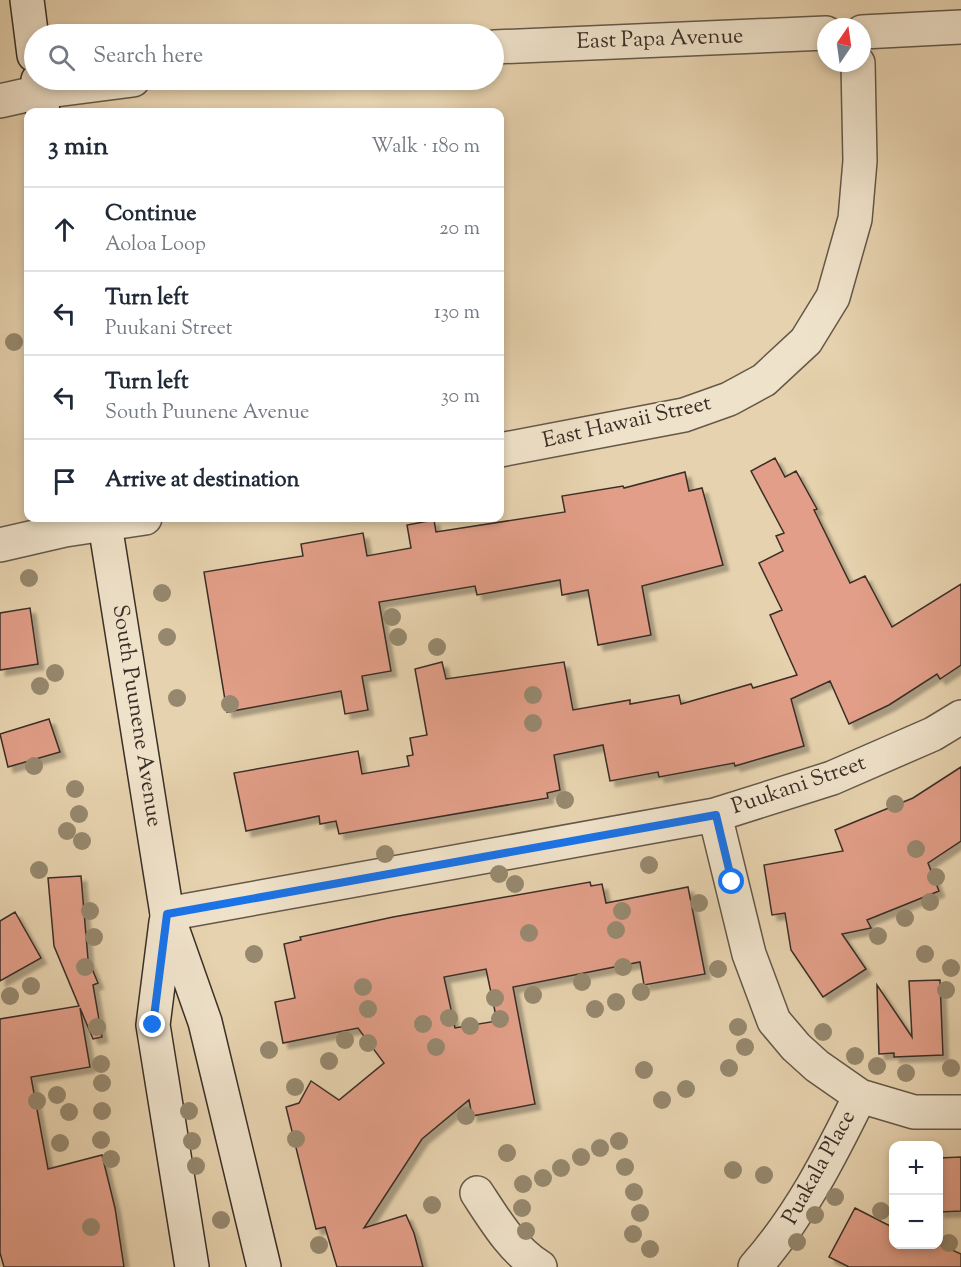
<!DOCTYPE html>
<meta charset="utf-8">
<style>
:root{--surface:#fff;--page:#f6f6f7;--text:#1f2937;--muted:#747a83;--line:#e0e1e3}
body{margin:0;font-family:"Sorts Mill Goudy",serif;background:var(--page);color:var(--text)}
.controls{position:absolute;right:18px;bottom:18px;display:grid;overflow:hidden;border-radius:12px;box-shadow:0 3px 9px #0003}
.controls button{width:54px;height:54px;display:grid;place-items:center;padding:0;border:0;border-bottom:2px solid var(--line);background:var(--surface);color:var(--text);font:30px sans-serif}
.compass{position:absolute;left:817px;top:18px;width:54px;height:54px;border-radius:50%;background:var(--surface);box-shadow:0 3px 9px #0003;rotate:13deg}
.stop{position:absolute;width:18px;height:18px;margin:-14px;border:4px solid #1a73e8;border-radius:50%;background:#fff}
.stop.end{background:#1a73e8;border-color:#fff;box-shadow:0 2px 6px #0008}
.list{margin:0;padding:0;list-style:none}
h2{display:flex;justify-content:space-between;align-items:center;height:78px;margin:0;padding:0 24px;font-size:26px}
h2 small{font-size:20px;font-weight:400;color:var(--muted)}
.list li{display:grid;grid-template-columns:39px 1fr auto;gap:18px;align-items:center;box-sizing:border-box;height:84px;padding:0 24px;border-top:2px solid var(--line)}
.list b{display:block;font-size:22px;white-space:nowrap}
.list p{margin:0;font-size:20px;white-space:nowrap;color:var(--muted)}
.list em{font-size:20px;font-style:normal;color:var(--muted)}
.icon{flex:none;width:33px;height:33px;fill:none;stroke:currentColor;stroke-width:2;stroke-linecap:round;stroke-linejoin:round}
.map{position:relative;flex:none;width:961px;height:1267px;overflow:hidden}
.search{position:absolute;background:var(--surface);box-shadow:0 3px 9px #0003;left:24px;top:24px;width:480px;height:66px;display:flex;align-items:center;gap:15px;box-sizing:border-box;padding:0 21px;border-radius:33px;color:var(--muted);font-size:22px}
.panel{position:absolute;background:var(--surface);box-shadow:0 3px 9px #0003;left:24px;top:108px;width:480px;height:414px;border-radius:12px}
.map>svg:first-child{display:block}
</style>
<div class="map">
<svg width="961" height="1267" viewBox="0 0 961 1267">
<defs>
<filter id="shadow"><feDropShadow dx="5.5" dy="5.5" stdDeviation="1.5" flood-color="#0004"/></filter>
</defs>
<rect width="100%" height="100%" fill="#e6d2ae"/>
<filter id="stains"><feTurbulence type="fractalNoise" baseFrequency=".00333" numOctaves="4"/><feColorMatrix values="0 0 0 0 .2 0 0 0 0 .09 0 0 0 0 .02 0 0 0 .5 -.17"/></filter>
<radialGradient id="worn" r=".72"><stop offset=".6" stop-color="#630" stop-opacity="0"/><stop offset="1" stop-color="#630" stop-opacity=".3"/></radialGradient>
<path fill="#e29e88" stroke="#3a2f27" stroke-width="1.5" fill-rule="evenodd" filter="url(#shadow)" d="M775,458L785,477L796,471L817,509L814,510L850,583L865,576L892,627L961,584V665L940,679L937,674L889,705L849,724L830,681L791,699L804,746L735,766L734,763L659,777L658,772L610,781L603,745L554,755L560,790L547,793L548,798L339,834L336,821L320,824L319,816L246,831L234,773L358,751L362,774L409,766L407,756L413,755L410,738L427,735L415,669L442,662L446,679L564,662L573,710L630,700V704L679,695L681,704L751,684L753,688L797,675L770,615L782,610L759,563L783,551L776,536L784,533L751,471Z
M685,472L689,491L702,488L723,565L642,586L651,635L598,645L588,590L562,595L560,580L477,595L475,586L379,602L391,671L362,676L368,710L345,714L341,691L227,712L204,572L303,556L301,544L363,533L367,556L411,548L407,525L434,520L436,532L565,512L562,496L623,486L624,488Z
M30,608L38,664L0,670V613Z
M49,719L60,752L8,767L0,734Z
M961,767V841L928,863L939,891L867,920L871,928L842,934L866,969L823,997L791,950L785,913L772,915L764,865L843,851L835,830L913,798Z
M81,876L88,959L98,983L93,985L102,1037L93,1039L80,1008L90,1067L31,1077L48,1169L102,1155L115,1208L124,1267H4L0,1253V1019L79,1006L54,946L48,878Z
M590,882L591,886L602,884L606,903L688,887L705,974L644,985L640,962L513,987L535,1104L472,1116L469,1100L422,1139L364,1228L406,1215L414,1233L423,1267H337L325,1227L316,1229L286,1107L299,1103L311,1081L339,1100L384,1063L358,1028L283,1043L275,1002L295,998L284,944L301,940L300,937L393,917ZM486,969L497,1021L455,1028L444,977Z
M15,912L41,958L0,981V921Z
M940,980L943,1055L894,1057V1053L879,1054L877,985L912,1037L909,981Z
M961,1157V1211L939,1212V1158Z
M855,1208L894,1228V1245H941L961,1254V1267H849L829,1257Z"/>
<g fill="none" stroke-linecap="round" stroke-linejoin="round">
<g stroke="#655849" stroke-width="36">
<path id="minor" d="M862,32L961,27
M494,47L826,33
M40,92L133,80
M500,450L684,415L729,399L764,380L806,341L833,297L855,219L860,161L858,63
M0,545L65,530L145,518
M715,815L749,954L774,1021L796,1047L817,1066L860,1096L914,1112H961
M167,914L715,815L832,778L933,734L961,717
M477,1193C494,1219 513,1251 540,1267
M755,1267C800,1216 830,1157 860,1096"/>
</g>
<g stroke="#655849" stroke-width="36">
<path id="tertiary" d="M0,101L40,92"/>
</g>
<g stroke="#3a2f27" stroke-width="36">
<path id="secondary" d="M27,0L34,55
M38,80L43,112
M104,518L167,914L205,1022L264,1267
M166,922L153,1025L192,1267"/>
</g>
<use href="#minor" stroke="#efe2ca" stroke-width="33"/>
<use href="#tertiary" stroke="#efe2ca" stroke-width="33"/>
<use href="#secondary" stroke="#efe2ca" stroke-width="33"/>
</g>
<g fill="#96886e">
<circle cx="14" cy="342" r="9"/>
<circle cx="29" cy="578" r="9"/>
<circle cx="162" cy="593" r="9"/>
<circle cx="392" cy="617" r="9"/>
<circle cx="167" cy="637" r="9"/>
<circle cx="398" cy="637" r="9"/>
<circle cx="437" cy="647" r="9"/>
<circle cx="55" cy="673" r="9"/>
<circle cx="40" cy="686" r="9"/>
<circle cx="533" cy="695" r="9"/>
<circle cx="177" cy="698" r="9"/>
<circle cx="230" cy="704" r="9"/>
<circle cx="533" cy="723" r="9"/>
<circle cx="34" cy="766" r="9"/>
<circle cx="75" cy="789" r="9"/>
<circle cx="565" cy="800" r="9"/>
<circle cx="895" cy="804" r="9"/>
<circle cx="79" cy="814" r="9"/>
<circle cx="67" cy="831" r="9"/>
<circle cx="82" cy="841" r="9"/>
<circle cx="916" cy="849" r="9"/>
<circle cx="385" cy="854" r="9"/>
<circle cx="649" cy="865" r="9"/>
<circle cx="39" cy="870" r="9"/>
<circle cx="499" cy="874" r="9"/>
<circle cx="936" cy="877" r="9"/>
<circle cx="515" cy="884" r="9"/>
<circle cx="930" cy="902" r="9"/>
<circle cx="699" cy="903" r="9"/>
<circle cx="90" cy="911" r="9"/>
<circle cx="622" cy="911" r="9"/>
<circle cx="905" cy="918" r="9"/>
<circle cx="616" cy="930" r="9"/>
<circle cx="529" cy="933" r="9"/>
<circle cx="878" cy="936" r="9"/>
<circle cx="94" cy="937" r="9"/>
<circle cx="254" cy="954" r="9"/>
<circle cx="925" cy="954" r="9"/>
<circle cx="85" cy="967" r="9"/>
<circle cx="623" cy="967" r="9"/>
<circle cx="951" cy="968" r="9"/>
<circle cx="718" cy="969" r="9"/>
<circle cx="582" cy="982" r="9"/>
<circle cx="31" cy="986" r="9"/>
<circle cx="363" cy="987" r="9"/>
<circle cx="946" cy="990" r="9"/>
<circle cx="641" cy="992" r="9"/>
<circle cx="533" cy="995" r="9"/>
<circle cx="10" cy="996" r="9"/>
<circle cx="495" cy="998" r="9"/>
<circle cx="616" cy="1002" r="9"/>
<circle cx="368" cy="1009" r="9"/>
<circle cx="595" cy="1009" r="9"/>
<circle cx="449" cy="1018" r="9"/>
<circle cx="500" cy="1019" r="9"/>
<circle cx="423" cy="1024" r="9"/>
<circle cx="470" cy="1026" r="9"/>
<circle cx="97" cy="1027" r="9"/>
<circle cx="738" cy="1027" r="9"/>
<circle cx="823" cy="1032" r="9"/>
<circle cx="345" cy="1040" r="9"/>
<circle cx="368" cy="1043" r="9"/>
<circle cx="436" cy="1047" r="9"/>
<circle cx="745" cy="1047" r="9"/>
<circle cx="269" cy="1050" r="9"/>
<circle cx="855" cy="1056" r="9"/>
<circle cx="329" cy="1061" r="9"/>
<circle cx="101" cy="1064" r="9"/>
<circle cx="877" cy="1066" r="9"/>
<circle cx="729" cy="1068" r="9"/>
<circle cx="951" cy="1068" r="9"/>
<circle cx="644" cy="1070" r="9"/>
<circle cx="906" cy="1073" r="9"/>
<circle cx="102" cy="1083" r="9"/>
<circle cx="295" cy="1087" r="9"/>
<circle cx="686" cy="1089" r="9"/>
<circle cx="57" cy="1095" r="9"/>
<circle cx="662" cy="1100" r="9"/>
<circle cx="37" cy="1101" r="9"/>
<circle cx="102" cy="1111" r="9"/>
<circle cx="189" cy="1111" r="9"/>
<circle cx="69" cy="1112" r="9"/>
<circle cx="466" cy="1116" r="9"/>
<circle cx="296" cy="1139" r="9"/>
<circle cx="101" cy="1140" r="9"/>
<circle cx="192" cy="1141" r="9"/>
<circle cx="619" cy="1141" r="9"/>
<circle cx="60" cy="1143" r="9"/>
<circle cx="600" cy="1148" r="9"/>
<circle cx="507" cy="1153" r="9"/>
<circle cx="581" cy="1157" r="9"/>
<circle cx="111" cy="1159" r="9"/>
<circle cx="196" cy="1166" r="9"/>
<circle cx="625" cy="1167" r="9"/>
<circle cx="561" cy="1168" r="9"/>
<circle cx="733" cy="1170" r="9"/>
<circle cx="764" cy="1175" r="9"/>
<circle cx="543" cy="1178" r="9"/>
<circle cx="523" cy="1184" r="9"/>
<circle cx="634" cy="1192" r="9"/>
<circle cx="835" cy="1197" r="9"/>
<circle cx="432" cy="1205" r="9"/>
<circle cx="522" cy="1208" r="9"/>
<circle cx="881" cy="1211" r="9"/>
<circle cx="640" cy="1213" r="9"/>
<circle cx="815" cy="1215" r="9"/>
<circle cx="221" cy="1220" r="9"/>
<circle cx="91" cy="1227" r="9"/>
<circle cx="526" cy="1231" r="9"/>
<circle cx="633" cy="1234" r="9"/>
<circle cx="797" cy="1242" r="9"/>
<circle cx="949" cy="1243" r="9"/>
<circle cx="319" cy="1245" r="9"/>
<circle cx="650" cy="1249" r="9"/>
</g>
<g fill="none" stroke-linecap="round" stroke-linejoin="round">
<path stroke="#1a73e8" stroke-width="8" d="M153,1025L167,914L716,815L732,882"/>
</g>
<g text-anchor="middle" dominant-baseline="central" stroke-width="4.5" stroke-linejoin="round" paint-order="stroke">
<g font-size="22" fill="#3a2f27" stroke="#efe2ca">
<text transform="translate(660 40) rotate(-2)">East Papa Avenue</text>
<text transform="translate(627 423) rotate(-13)">East Hawaii Street</text>
<text transform="translate(136 716) rotate(81)">South Puunene Avenue</text>
<text transform="translate(799 786) rotate(-19)">Puukani Street</text>
<text transform="translate(820 1168) rotate(-61)">Puakala Place</text>
</g>
</g>
<rect width="100%" height="100%" filter="url(#stains)"/>
<rect width="100%" height="100%" fill="url(#worn)"/>
</svg>
<div class="controls">
<button>+</button>
<button>−</button>
</div>
<svg class="compass" viewBox="-18 -18 36 36"><path d="M0-13l5 13h-10z" fill="#e53935"/><path d="M0 13l5-13h-10z" fill="#747a83"/></svg>
<div class="stop" style="left:732px;top:882px"></div>
<div class="stop end" style="left:153px;top:1025px"></div>
<div class="search"><svg class="icon" aria-label="search" viewBox="0 0 24 24"><circle cx="10" cy="10" r="6"/><path d="M15 15l6 6"/></svg>Search here</div>
<section class="panel">
<h2>3 min<small>Walk · 180 m</small></h2>
<ul class="list">
<li><svg class="icon" aria-label="ahead" viewBox="0 0 24 24"><path d="M12 20V5M6 11l6-6 6 6"/></svg><div><b>Continue</b><p>Aoloa Loop</p></div><em>20 m</em></li>
<li><svg class="icon" aria-label="left" viewBox="0 0 24 24"><path d="M17 20v-9H6M10 6l-5 5 5 5"/></svg><div><b>Turn left</b><p>Puukani Street</p></div><em>130 m</em></li>
<li><svg class="icon" aria-label="left" viewBox="0 0 24 24"><path d="M17 20v-9H6M10 6l-5 5 5 5"/></svg><div><b>Turn left</b><p>South Puunene Avenue</p></div><em>30 m</em></li>
<li><svg class="icon" aria-label="arrive" viewBox="0 0 24 24"><path d="M6 21V4h12l-3 4 3 4H6"/></svg><div><b>Arrive at destination</b></div></li>
</ul>
</section>
</div>
